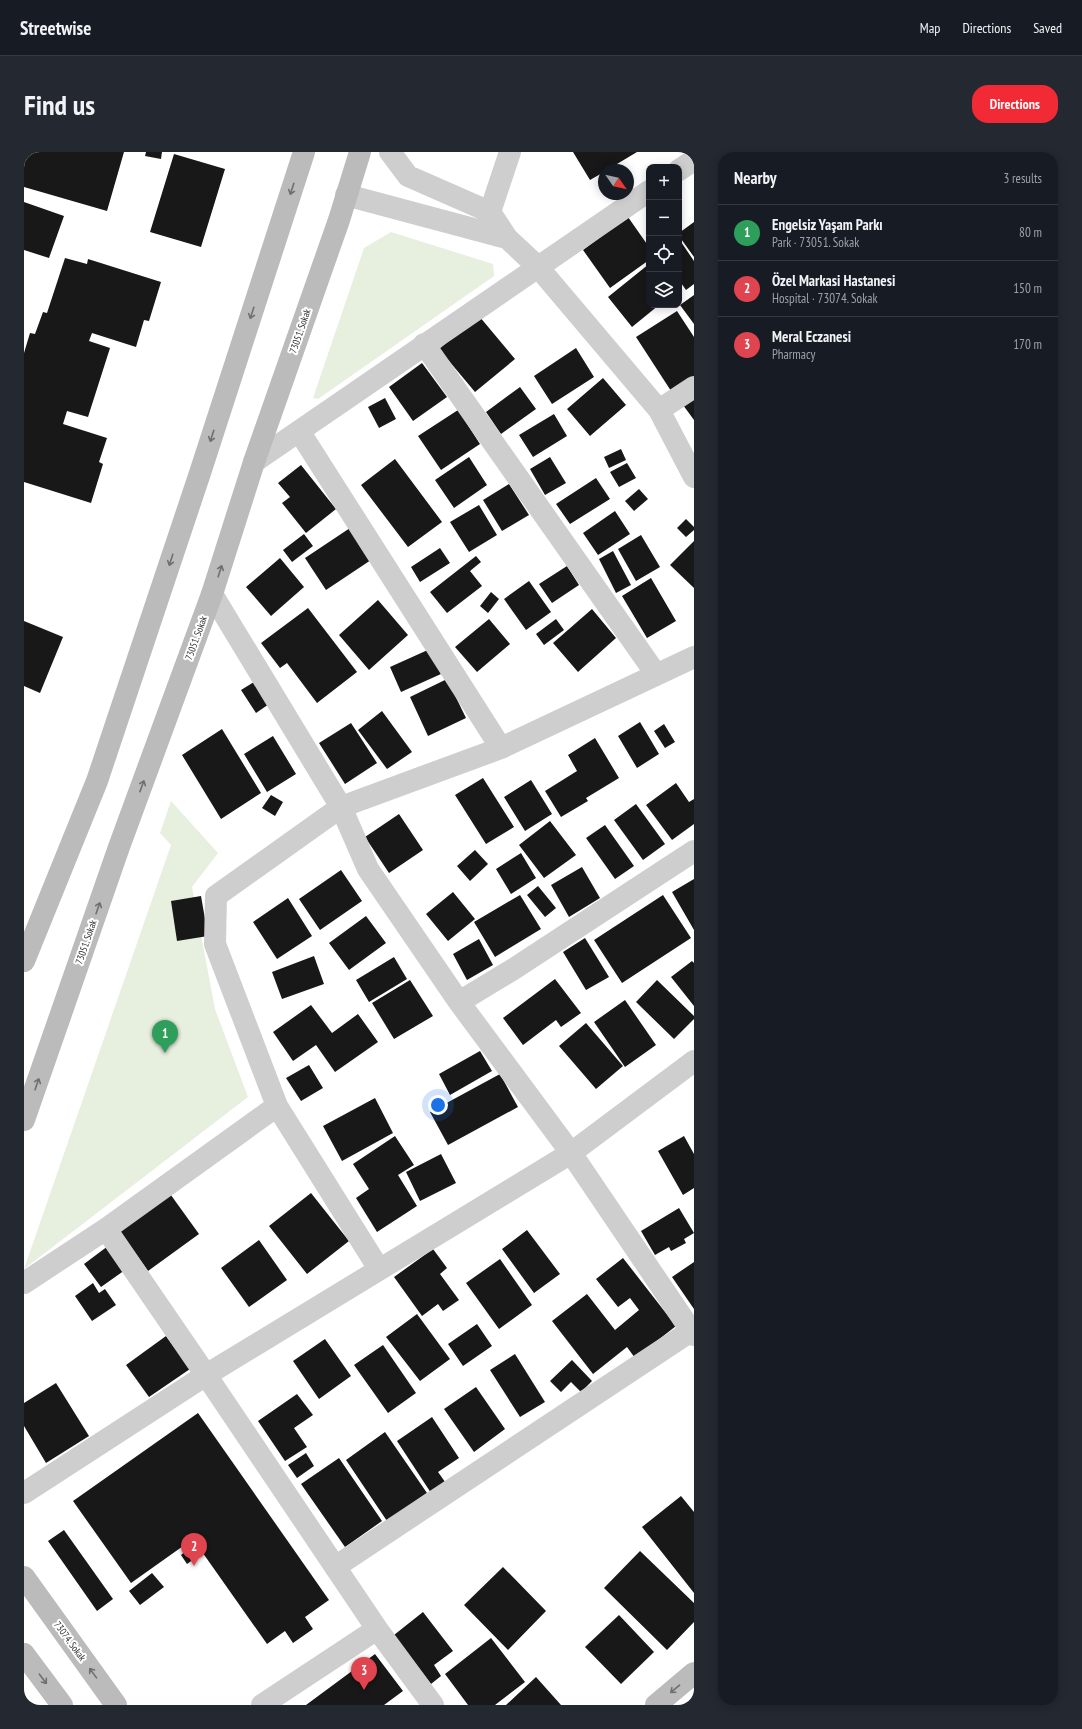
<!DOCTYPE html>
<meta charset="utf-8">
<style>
:root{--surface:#171b24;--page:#242831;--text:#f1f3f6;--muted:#9ea1a6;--line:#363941;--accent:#f12a35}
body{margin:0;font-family:"PT Sans Narrow",sans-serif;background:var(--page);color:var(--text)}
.controls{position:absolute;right:12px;top:12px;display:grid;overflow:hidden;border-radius:8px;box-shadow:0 2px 10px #0003}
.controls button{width:36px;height:36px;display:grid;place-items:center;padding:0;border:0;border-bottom:1px solid var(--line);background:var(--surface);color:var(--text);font:20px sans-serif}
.compass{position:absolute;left:574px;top:12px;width:36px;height:36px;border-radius:50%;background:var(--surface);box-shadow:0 2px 10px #0003;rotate:124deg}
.you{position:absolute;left:414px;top:953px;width:14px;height:14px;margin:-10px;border:3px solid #fff;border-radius:50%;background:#1a73e8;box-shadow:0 0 0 6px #1a73e833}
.badge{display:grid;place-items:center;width:26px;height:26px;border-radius:50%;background:var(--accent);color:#fff;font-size:13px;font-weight:700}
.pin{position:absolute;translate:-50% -33px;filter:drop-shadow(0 1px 2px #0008)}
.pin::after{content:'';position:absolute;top:21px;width:14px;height:12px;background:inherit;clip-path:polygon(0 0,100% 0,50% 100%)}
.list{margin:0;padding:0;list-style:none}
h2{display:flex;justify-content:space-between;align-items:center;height:52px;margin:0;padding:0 16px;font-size:17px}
h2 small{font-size:13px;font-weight:400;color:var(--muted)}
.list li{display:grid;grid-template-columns:26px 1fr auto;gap:12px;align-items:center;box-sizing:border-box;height:56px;padding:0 16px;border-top:1px solid var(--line)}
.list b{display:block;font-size:15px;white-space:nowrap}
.list p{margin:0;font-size:13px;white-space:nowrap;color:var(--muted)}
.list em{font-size:13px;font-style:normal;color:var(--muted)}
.icon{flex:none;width:22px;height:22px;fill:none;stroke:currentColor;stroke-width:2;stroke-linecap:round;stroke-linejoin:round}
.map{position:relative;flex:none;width:670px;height:1553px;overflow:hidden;border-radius:16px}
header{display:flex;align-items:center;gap:24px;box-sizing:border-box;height:56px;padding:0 20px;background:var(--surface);border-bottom:1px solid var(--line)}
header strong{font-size:19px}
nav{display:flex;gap:22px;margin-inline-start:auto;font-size:14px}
.intro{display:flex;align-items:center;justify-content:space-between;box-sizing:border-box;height:96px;padding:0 24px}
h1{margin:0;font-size:28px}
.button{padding:10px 18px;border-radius:16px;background:var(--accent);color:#fff;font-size:14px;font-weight:700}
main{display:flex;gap:24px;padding:0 24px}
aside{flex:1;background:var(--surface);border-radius:16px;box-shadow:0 2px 10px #0003}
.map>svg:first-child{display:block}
</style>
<header>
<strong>Streetwise</strong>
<nav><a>Map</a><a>Directions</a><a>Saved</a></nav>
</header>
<div class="intro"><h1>Find us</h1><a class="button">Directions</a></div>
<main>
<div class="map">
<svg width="670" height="1553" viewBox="0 0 670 1553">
<rect width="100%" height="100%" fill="#fff"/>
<path fill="#e7efdf" d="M367,80L469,112L470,124L294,247L289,246L340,96Z
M147,649L194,701L168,735L191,857L224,945L0,1117L147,693L136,681Z"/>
<path fill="#181818" d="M0,0H100L83,59L0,35Z
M122,0H138L137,7L121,4Z
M549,0H613L583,18H580V20L566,28Z
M150,2L201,17L177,95L126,80Z
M0,50L40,64L25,106L0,98Z
M604,65L625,95V108L586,136L559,98Z
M670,70V105L655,84V81Z
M655,87L670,109V132L662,138L655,128Z
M41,106L63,112L64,107L137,130L125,169L120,168L112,195L68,181L65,189L86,196L64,265L43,259L39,272L83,286L75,310L79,312L67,351L0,330V201L6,181L11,182L19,160L23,161Z
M625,112V153H635L608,175L584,145Z
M670,143V172L656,153Z
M653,159L670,185V228L649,242L612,185Z
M455,164L491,207L451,240L415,197Z
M552,196L570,225L528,252L510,224Z
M398,211L423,245L389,269L365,235Z
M579,226L602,253L566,284L543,257Z
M496,235L512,257L477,282L462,260Z
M670,245V268L659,253Z
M361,246L372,267L355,276L344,255Z
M434,258L456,292L417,318L394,284Z
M530,262L543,284L509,305L495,283Z
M597,297L602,308L585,316L580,305Z
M445,305L463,333L430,356L411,328Z
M526,305L542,331L521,343L506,317Z
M371,307L418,370L384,395L337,333Z
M603,311L612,326L595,335L586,320Z
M277,313L312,357L282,381L258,351L266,345L254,331Z
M572,326L586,347L546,372L532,352Z
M485,332L505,363L478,379L459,348Z
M615,337L624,347L610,359L601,349Z
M455,353L473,383L445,400L426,370Z
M591,359L606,382L574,403L559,381Z
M662,367L670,375V378L662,385L653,376Z
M326,376L347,408L302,438L281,406Z
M280,382L289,394L268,410L259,398Z
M617,383L636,415L612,429L594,397Z
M670,389V436L646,413Z
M416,396L426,411L396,430L387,415Z
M589,399L607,433L592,441L575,407Z
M452,404L457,410L446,419L458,434L423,461L406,440Z
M256,406L280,435L247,464L222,435Z
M543,414L555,433L528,451L515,432Z
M627,426L652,469L623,486L598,444Z
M505,429L527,460L502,478L480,447Z
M467,440L475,447L464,461L456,454Z
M354,448L384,483L345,518L315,483Z
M284,456L333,520L293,551L263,511L256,516L237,491Z
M568,457L592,486L554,520L529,491Z
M465,467L486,492L453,520L431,495Z
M532,467L540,478L520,493L512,482Z
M0,469L39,485L16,541L0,534Z
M406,497L417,522L377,540L366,515Z
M423,527L442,566L404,584L386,545Z
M233,528L248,550L232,561L217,538Z
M358,559L388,600L363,617L334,578Z
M616,570L635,602L613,616L594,584Z
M327,571L353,611L321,632L295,591Z
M640,572L651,590L641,596L630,579Z
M198,577L237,641L197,667L158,603Z
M249,584L272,622L243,640L220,602Z
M571,586L595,626L562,646L564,649L537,665L521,639L553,619L544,603Z
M459,626L490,675L462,692L431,643Z
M507,628L528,662L501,679L480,645Z
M652,631L665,650L670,647V672L648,688L622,653Z
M247,643L259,650L251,664L238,656Z
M612,652L641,692L619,708L590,668Z
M375,662L399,698L365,721L341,685Z
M526,669L552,703L520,726L495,693Z
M581,673L610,714L591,727L562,686Z
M451,698L464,712L446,729L433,714Z
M497,701L512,726L487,742L472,717Z
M558,715L576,746L545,765L527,733Z
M317,718L338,749L296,778L275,747Z
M670,727V778L648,740Z
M514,734L532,756L521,765L503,743Z
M429,740L451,767L424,789L402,762Z
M496,743L517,777L471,805L450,770Z
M639,743L667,786L598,831L570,788Z
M177,744L184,784L153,789L147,749Z
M264,746L288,784L253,807L229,770Z
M342,764L362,791L325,818L305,791Z
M561,786L585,825L562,838L539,800Z
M455,787L469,813L443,828L429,802Z
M290,804L300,832L258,847L248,820Z
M370,805L383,827L345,850L332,828Z
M668,809L670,811V854L647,825Z
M531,827L557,861L537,875L532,868L499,893L479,866Z
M386,828L409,864L370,887L348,851Z
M633,828L670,864V867L650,887L612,850Z
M601,848L632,893L601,915L570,870Z
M287,853L308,881L334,862L354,890L311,920L292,893L269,909L249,880Z
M562,871L599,914L572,937L535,894Z
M456,899L468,919L426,943L415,922Z
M285,913L299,936L277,949L262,926Z
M476,922L494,955L424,993L406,960Z
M351,946L369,981L318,1009L299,974Z
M371,984L390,1013L374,1023L393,1054L353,1080L332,1046L345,1037L329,1012Z
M660,984L670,1002V1036L659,1043L634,999Z
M417,1002L432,1031L396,1049L382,1020Z
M144,1039L175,1082L124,1119L93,1075Z
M287,1041L325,1089L283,1122L245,1074Z
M655,1056L670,1081L660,1087L662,1091L647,1099L645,1095L631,1103L617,1079Z
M503,1078L536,1122L510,1141L478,1097Z
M235,1088L263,1128L225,1155L197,1116Z
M84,1094L101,1118L77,1135L60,1112Z
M409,1097L423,1116L416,1122L435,1148L419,1159L414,1152L398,1164L370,1125Z
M599,1106L652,1174L611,1206L603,1195L569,1222L528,1169L563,1142L591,1178L615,1158L606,1146L594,1155L572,1127Z
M476,1107L508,1153L475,1177L442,1131Z
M670,1110V1157L648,1125Z
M69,1131L75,1141L81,1137L92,1153L68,1169L51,1144Z
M393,1162L426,1207L396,1229L362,1185Z
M453,1172L468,1194L439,1214L424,1192Z
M142,1184L166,1217L125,1245L102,1213Z
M301,1187L327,1224L295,1247L269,1209Z
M359,1193L392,1241L364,1261L330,1213Z
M491,1202L521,1250L496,1265L466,1218Z
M548,1208L568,1229L557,1240L547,1230L537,1240L526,1229Z
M32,1231L65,1284L22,1311L0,1274V1251Z
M452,1235L481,1277L450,1300L420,1257Z
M273,1242L289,1263L270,1276L283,1295L261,1309L234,1269Z
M174,1261L305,1448L281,1465L289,1477L269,1491L261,1479L243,1492L169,1387L107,1431L49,1349Z
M408,1265L435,1306L414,1320L424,1334L409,1344L373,1289Z
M361,1280L403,1341L363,1369L322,1308Z
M282,1301L290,1314L273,1326L264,1313Z
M315,1306L358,1369L321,1395L277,1332Z
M657,1344L670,1360V1441L618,1375Z
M40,1378L89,1447L73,1459L24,1389Z
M171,1392L178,1401L163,1412L157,1403Z
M616,1399L670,1451V1470L643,1498L580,1436Z
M479,1415L522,1459L484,1498L440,1453Z
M128,1421L140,1435L116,1453L105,1439Z
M399,1460L429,1499L410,1513L417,1524L407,1532L370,1483Z
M595,1463L630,1500L597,1532L561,1495Z
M467,1486L501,1530L471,1553H444L421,1522Z
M351,1502L379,1539L360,1553H282Z
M512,1525L537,1553H482Z"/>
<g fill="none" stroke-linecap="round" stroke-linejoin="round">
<path stroke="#cecece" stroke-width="22" d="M366,0L384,24L466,60L483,86L514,115L635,258L670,325
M655,18L670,8
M322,43L483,86
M466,60L486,0
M400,192L632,522
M635,258L670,235
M275,279L477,596
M230,310L625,39
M188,442L317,655L344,717L435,850L547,1001L670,1183
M435,850L488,818L670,699
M82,1077L182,1223L353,1477L409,1553
M355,1117L253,954L191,792L192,744L317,655L477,596L670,505
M0,1131L82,1077L253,954
M0,1341L182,1223L547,1001L670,909
M311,1415L670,1177
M238,1553L353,1477"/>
<path stroke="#bbb" stroke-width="22" d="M0,809L73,629L176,321L280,0
M0,968L95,695L188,442L230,310L315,68L336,0
M0,1425L92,1553
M0,1502L38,1553
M632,1553L670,1521"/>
</g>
<defs><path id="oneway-shaft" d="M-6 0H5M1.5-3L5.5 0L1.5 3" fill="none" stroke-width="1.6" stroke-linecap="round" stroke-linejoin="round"/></defs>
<g stroke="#6f6f6f">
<use href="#oneway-shaft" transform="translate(268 37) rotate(108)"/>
<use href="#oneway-shaft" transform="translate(228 161) rotate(108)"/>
<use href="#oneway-shaft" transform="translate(188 284) rotate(108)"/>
<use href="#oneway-shaft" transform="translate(147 408) rotate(108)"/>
<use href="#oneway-shaft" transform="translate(196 419) rotate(-72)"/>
<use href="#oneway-shaft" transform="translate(118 634) rotate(-70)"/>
<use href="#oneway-shaft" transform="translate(74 756) rotate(-71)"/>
<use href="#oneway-shaft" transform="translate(13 932) rotate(-71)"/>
<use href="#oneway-shaft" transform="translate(69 1521) rotate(-126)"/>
<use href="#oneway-shaft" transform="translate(19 1527) rotate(53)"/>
<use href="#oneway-shaft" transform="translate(651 1537) rotate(140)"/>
</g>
<g text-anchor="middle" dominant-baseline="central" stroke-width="4" stroke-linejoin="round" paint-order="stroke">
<g font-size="10" fill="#313131" stroke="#fff">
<text transform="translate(276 179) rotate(-71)">73051. Sokak</text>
<text transform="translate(172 486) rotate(-70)">73051. Sokak</text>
<text transform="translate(62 790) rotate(-71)">73051. Sokak</text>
<text transform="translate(46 1489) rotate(54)">73074. Sokak</text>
</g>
</g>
</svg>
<div class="controls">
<button>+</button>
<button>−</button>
<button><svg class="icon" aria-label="locate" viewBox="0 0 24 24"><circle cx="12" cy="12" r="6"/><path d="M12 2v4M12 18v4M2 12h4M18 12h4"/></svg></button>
<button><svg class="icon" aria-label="layers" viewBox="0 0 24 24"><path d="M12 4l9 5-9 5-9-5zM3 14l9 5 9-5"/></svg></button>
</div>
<svg class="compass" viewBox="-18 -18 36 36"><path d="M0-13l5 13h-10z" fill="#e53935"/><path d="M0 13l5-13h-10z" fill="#9ea1a6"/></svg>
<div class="you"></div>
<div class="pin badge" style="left:141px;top:901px;background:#2e9e5b">1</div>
<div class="pin badge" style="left:170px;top:1414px;background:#e0444e">2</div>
<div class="pin badge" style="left:340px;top:1538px;background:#e0444e">3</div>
</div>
<aside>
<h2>Nearby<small>3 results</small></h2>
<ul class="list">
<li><span class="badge" style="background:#2e9e5b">1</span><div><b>Engelsiz Yaşam Parkı</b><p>Park · 73051. Sokak</p></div><em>80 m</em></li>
<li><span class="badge" style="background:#e0444e">2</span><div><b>Özel Markasi Hastanesi</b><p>Hospital · 73074. Sokak</p></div><em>150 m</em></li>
<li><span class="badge" style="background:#e0444e">3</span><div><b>Meral Eczanesi</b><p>Pharmacy</p></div><em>170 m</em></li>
</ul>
</aside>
</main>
